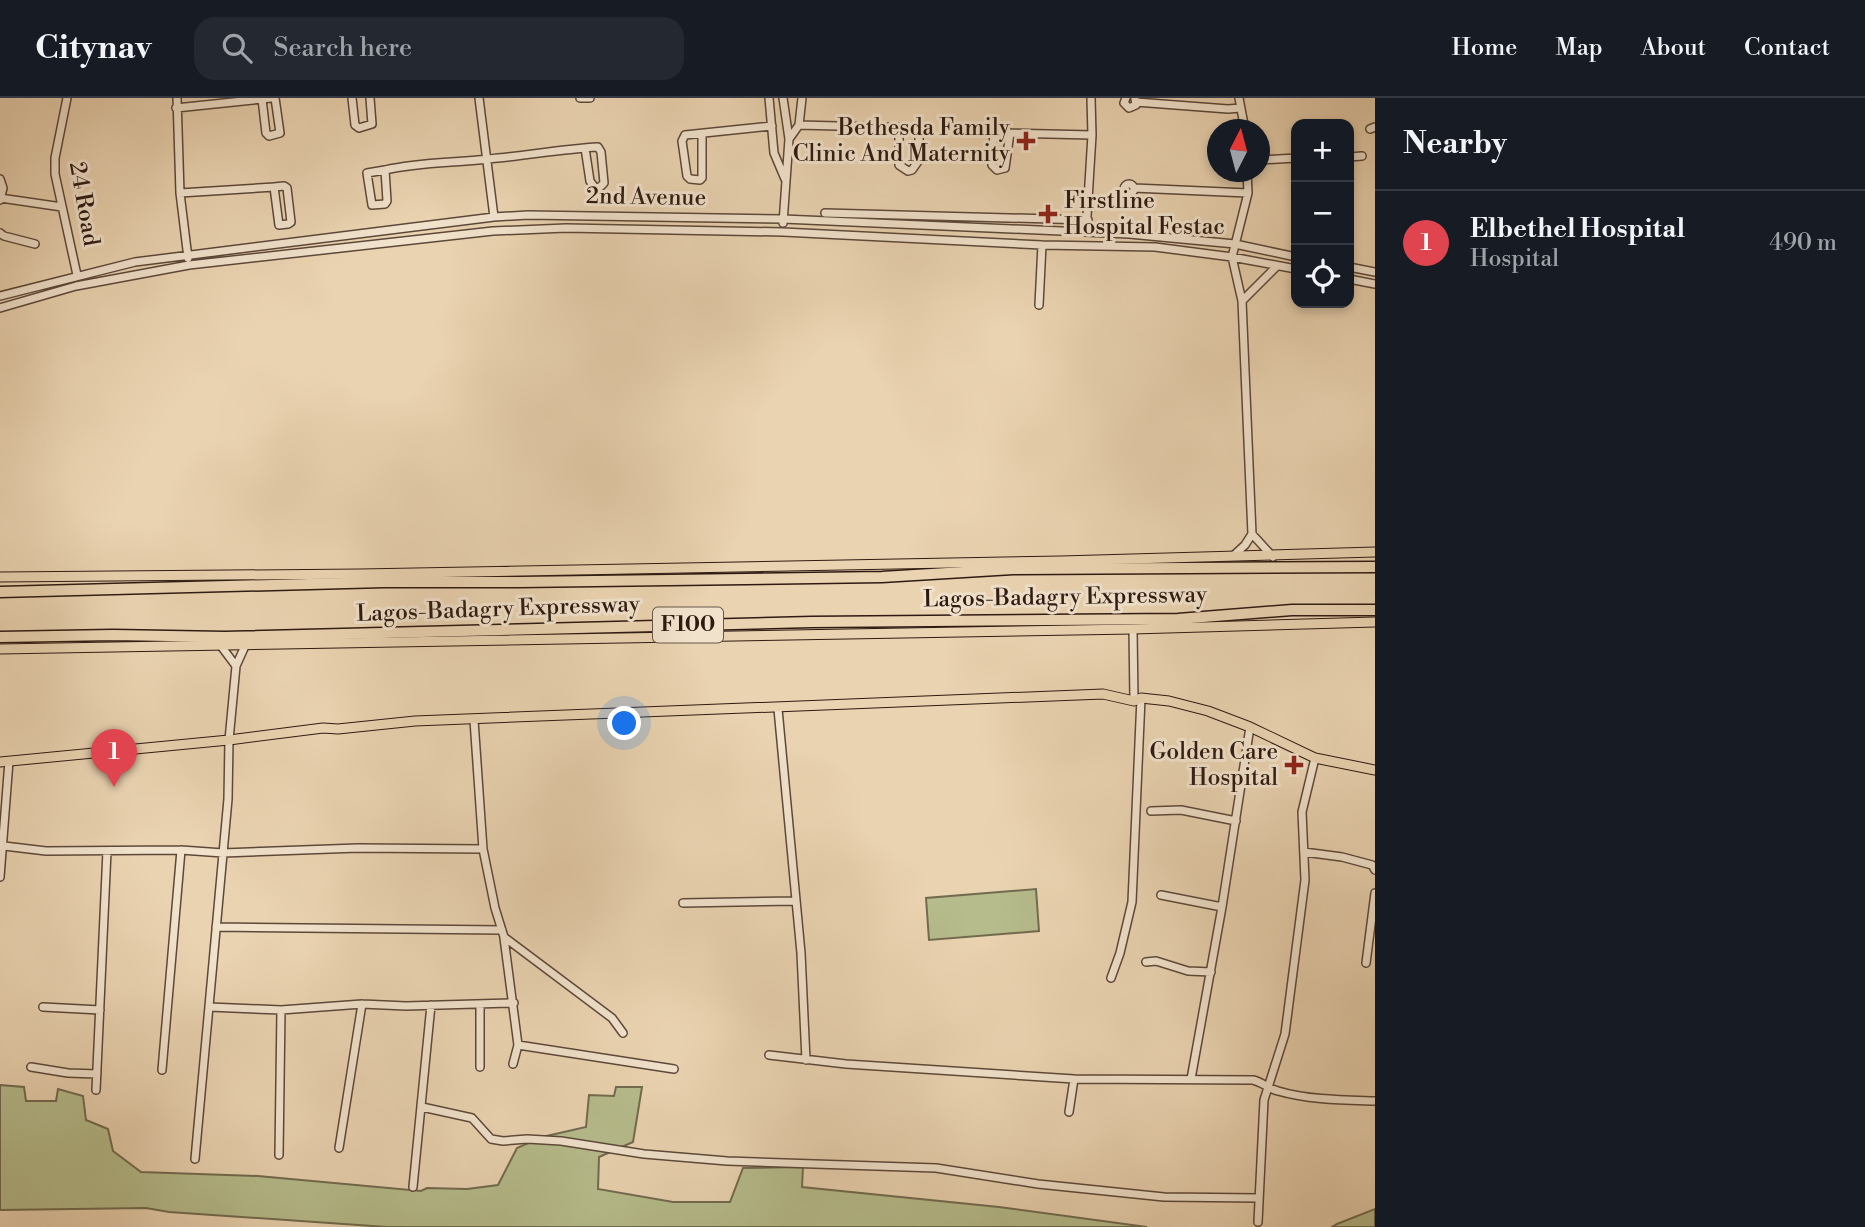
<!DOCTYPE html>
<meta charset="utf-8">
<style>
:root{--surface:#171b24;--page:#242831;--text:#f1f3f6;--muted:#9ea1a6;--line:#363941;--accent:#c59692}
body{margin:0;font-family:"Libre Bodoni",serif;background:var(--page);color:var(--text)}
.controls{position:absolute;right:21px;top:21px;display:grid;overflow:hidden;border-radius:14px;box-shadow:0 4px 10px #0003}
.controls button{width:63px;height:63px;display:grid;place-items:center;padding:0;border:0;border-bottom:2px solid var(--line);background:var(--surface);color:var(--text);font:35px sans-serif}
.compass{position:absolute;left:1207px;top:21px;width:63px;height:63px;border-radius:50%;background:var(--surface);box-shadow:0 4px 10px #0003;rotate:6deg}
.you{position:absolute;left:625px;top:626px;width:24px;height:24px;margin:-18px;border:5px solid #fff;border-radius:50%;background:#1a73e8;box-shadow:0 0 0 10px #1a73e833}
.badge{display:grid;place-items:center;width:46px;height:46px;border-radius:50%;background:var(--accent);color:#fff;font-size:23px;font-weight:700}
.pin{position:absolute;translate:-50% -58px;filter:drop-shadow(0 2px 4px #0008)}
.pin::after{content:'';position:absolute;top:37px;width:24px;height:21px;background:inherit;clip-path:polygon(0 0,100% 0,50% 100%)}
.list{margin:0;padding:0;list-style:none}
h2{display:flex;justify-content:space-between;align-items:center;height:91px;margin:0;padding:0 28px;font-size:30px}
h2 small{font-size:23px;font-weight:400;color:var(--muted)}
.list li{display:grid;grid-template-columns:46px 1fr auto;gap:21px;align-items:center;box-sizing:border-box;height:105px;padding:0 28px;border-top:2px solid var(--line)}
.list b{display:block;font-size:26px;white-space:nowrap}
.list p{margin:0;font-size:23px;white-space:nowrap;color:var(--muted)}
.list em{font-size:23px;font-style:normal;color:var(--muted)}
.icon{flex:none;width:38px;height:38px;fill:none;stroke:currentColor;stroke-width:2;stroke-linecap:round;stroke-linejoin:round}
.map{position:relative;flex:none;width:1375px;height:1129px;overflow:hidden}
header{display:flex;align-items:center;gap:42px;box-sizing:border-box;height:98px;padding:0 35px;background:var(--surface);border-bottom:2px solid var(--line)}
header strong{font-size:33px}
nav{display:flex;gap:38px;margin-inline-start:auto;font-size:24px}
.search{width:490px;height:63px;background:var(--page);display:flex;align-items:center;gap:18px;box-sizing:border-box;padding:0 24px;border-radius:21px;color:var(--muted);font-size:26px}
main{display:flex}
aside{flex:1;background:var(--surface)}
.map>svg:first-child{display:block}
</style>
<header>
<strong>Citynav</strong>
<div class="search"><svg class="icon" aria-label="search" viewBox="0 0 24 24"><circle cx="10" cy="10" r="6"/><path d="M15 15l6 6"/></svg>Search here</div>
<nav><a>Home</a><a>Map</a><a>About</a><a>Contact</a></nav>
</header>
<main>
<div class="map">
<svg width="1375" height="1129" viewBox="0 0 1375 1129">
<rect width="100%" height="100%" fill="#ead3b1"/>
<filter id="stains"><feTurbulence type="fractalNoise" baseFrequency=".00286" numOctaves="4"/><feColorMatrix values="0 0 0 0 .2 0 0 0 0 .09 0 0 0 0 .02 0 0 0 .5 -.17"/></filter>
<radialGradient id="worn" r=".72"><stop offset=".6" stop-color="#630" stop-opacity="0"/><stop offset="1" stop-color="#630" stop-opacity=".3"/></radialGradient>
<path fill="#b6bc8c" stroke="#726b4f" stroke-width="2" d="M1036,791L1039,833L929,842L926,800Z
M0,987L24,989L26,1003H56L58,991L83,998L86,1022L108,1031L113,1053L141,1074L258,1078L421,1093L427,1090L467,1091L498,1087L517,1050L542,1039L586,1029L589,997L614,998L616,989H642L633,1044L599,1059L598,1091L673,1104H730L743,1070L803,1069L802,1089L999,1109L1147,1129H387L169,1114L146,1110L0,1112Z
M1375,1111V1129H1332L1337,1126Z"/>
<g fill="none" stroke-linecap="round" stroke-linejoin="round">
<g stroke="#5d483a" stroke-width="10">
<path id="minor" d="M67,0L55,60V76L77,177
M177,0L180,95L188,160
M271,0L262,1L266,35L269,38L280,35L275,0
M352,0L355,27L359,30L372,26L370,0
M479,0L494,119
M580,0H590
M769,0L774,55L785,81
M1126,0L1124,5L1129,10L1136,7L1135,1
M1239,0L1245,32
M1136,4L1228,11L1240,10
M176,10L262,1
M799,27L914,30L919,34V62L912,72L908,73L899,67V38L903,30
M1370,31L1375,29
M1010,35L1005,70L997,72L992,67L991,54L995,34L1000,31L1010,35L1092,37
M702,36V80L700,82L690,81L687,78L682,43L685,37L772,28
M789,41L799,27L802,0
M1349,59L1362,58
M1260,62L1296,60
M385,72C419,64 453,65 488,61C525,58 561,51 598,49L601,54L604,85L600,89L595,90L590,83L585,50
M385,72L387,103L385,106L372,107L367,75Z
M0,81L3,90L0,102
M1124 91a5 5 0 1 1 10 0a5 5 0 1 1-10 0Z
M284,88L287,90L291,124L288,126L279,127L274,89Z
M1134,90L1248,95
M180,95L274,89
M0,100L62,109
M825,115L1088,122
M783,125L789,41L783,0
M1086,134L1092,37L1091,0
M0,135L4,138L35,146
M1349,169L1375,174
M1349,181L1375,186
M0,198L135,164L494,119L528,117L783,121L1129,136L1235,146L1296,159
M1242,203L1277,168
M1039,207L1042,147
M0,210L76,188L189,167L493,133L566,130L783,134L1042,147L1155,149L1232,159L1296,171
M1252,436L1273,459
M1233,458L1245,447L1252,436L1242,203L1232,159L1248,95L1247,74
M1133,531L1134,603
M221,548L236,568
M778,611L801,855L806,962
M474,622L483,751L495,810L504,839L612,920L623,935
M1151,713L1181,712L1236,723
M4,748L46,753L181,752L223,755L358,750L483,751
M1304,754L1342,759L1372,767L1375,772
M0,779L9,663
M1161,797L1222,809
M683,805L796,803
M216,829L502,832
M504,840L518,947L513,966
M1146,864L1156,863L1188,873L1211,874
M1366,865L1375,795
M1111,880L1120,855L1132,804L1141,600
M43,909L100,912
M209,909L281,912L362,906L406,908L514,905
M518,947L674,971
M769,957L846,966L1074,981L1253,982C1262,984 1269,991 1278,993C1309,1002 1343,1002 1375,1003
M31,969L68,975L97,976
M480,969V907
M162,972L181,752
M1191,981L1222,809L1250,629
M96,992L107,753
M422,1009L472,1020L491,1041L503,1043L527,1041L561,1043L644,1056L727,1063L936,1070L1038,1086L1164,1099L1258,1100
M1069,1014L1074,981
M339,1050L362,906
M279,1057L281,912
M195,1061L228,701L229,642L236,568L245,548
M413,1089L431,907
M1258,1124L1264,1002L1285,936L1305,782L1302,714L1315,660"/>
</g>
<g stroke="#2e1a12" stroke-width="11">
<path id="major" d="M0,479L360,476L1061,463L1375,454
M0,551L1133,531L1375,524
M0,664L229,642L323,630L338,631L415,623L1103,596L1134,603L1141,600L1169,603L1208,613L1250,629L1315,660L1375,672"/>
</g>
<g stroke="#2e1a12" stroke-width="13">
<path id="highway" d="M0,494L384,484H519L882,479L1013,471L1375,469
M0,539L113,537L225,539L812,524L1178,521L1292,512H1375"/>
</g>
<use href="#minor" stroke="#f1e2cc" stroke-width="7"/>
<use href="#major" stroke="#ead3b1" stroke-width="9"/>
<use href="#highway" stroke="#ead3b1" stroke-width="10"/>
</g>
<g fill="#8f2418" stroke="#f1e2cc" stroke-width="2.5">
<path d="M1022.5 32.5h7v7h7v7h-7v7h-7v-7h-7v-7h7z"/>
<path d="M1044.5 105.5h7v7h7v7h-7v7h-7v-7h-7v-7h7z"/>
<path d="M1290.5 656.5h7v7h7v7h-7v7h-7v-7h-7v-7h7z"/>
</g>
<g text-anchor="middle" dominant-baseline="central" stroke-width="6" stroke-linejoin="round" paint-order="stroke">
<rect fill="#f1e2cc" stroke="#68564a" stroke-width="2" x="653" y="509.5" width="70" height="35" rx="5"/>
<g font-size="21" font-weight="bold" fill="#2e1a12">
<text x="688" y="527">F100</text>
</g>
<g font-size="23" fill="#2e1a12" stroke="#f1e2cc" text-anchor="end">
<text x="1010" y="30">Bethesda Family<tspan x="1010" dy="26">Clinic And Maternity</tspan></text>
<text x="1064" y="103" text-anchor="start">Firstline<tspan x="1064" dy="26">Hospital Festac</tspan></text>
<text x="1278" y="654">Golden Care<tspan x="1278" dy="26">Hospital</tspan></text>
</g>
<g font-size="23" fill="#2e1a12" stroke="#f1e2cc">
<text transform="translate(646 99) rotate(1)">2nd Avenue</text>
<text transform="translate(84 106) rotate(80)">24 Road</text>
<text transform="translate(1065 499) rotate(-1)">Lagos-Badagry Expressway</text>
<text transform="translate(498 511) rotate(-2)">Lagos-Badagry Expressway</text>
</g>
</g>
<rect width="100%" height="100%" filter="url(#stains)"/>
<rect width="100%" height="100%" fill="url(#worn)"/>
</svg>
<div class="controls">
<button>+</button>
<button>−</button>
<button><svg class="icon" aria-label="locate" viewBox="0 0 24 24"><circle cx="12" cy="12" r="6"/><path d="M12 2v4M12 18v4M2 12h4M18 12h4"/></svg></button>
</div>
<svg class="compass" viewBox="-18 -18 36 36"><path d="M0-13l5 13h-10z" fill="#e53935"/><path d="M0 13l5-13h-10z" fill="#9ea1a6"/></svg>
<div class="you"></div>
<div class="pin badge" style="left:114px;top:689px;background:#e0444e">1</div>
</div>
<aside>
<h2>Nearby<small></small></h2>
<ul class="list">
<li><span class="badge" style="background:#e0444e">1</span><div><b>Elbethel Hospital</b><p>Hospital</p></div><em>490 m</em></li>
</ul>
</aside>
</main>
